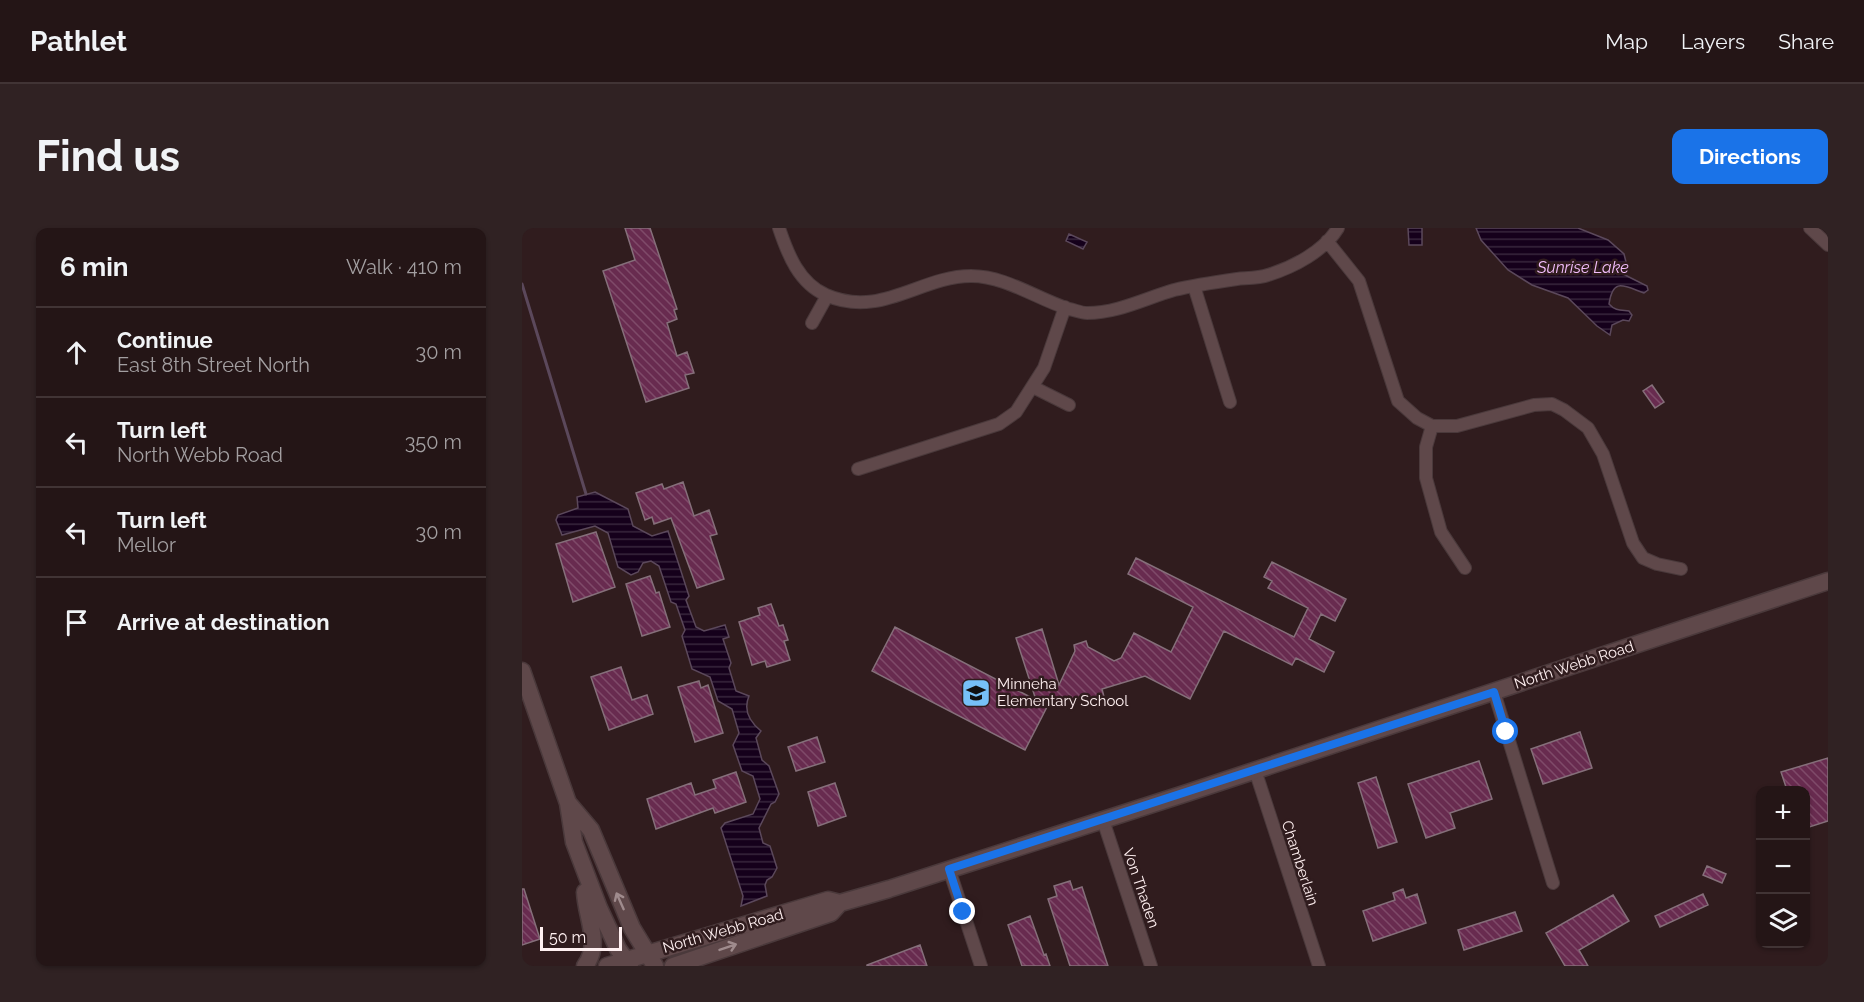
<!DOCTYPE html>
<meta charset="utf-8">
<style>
:root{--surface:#241516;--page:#302223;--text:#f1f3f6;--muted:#a39fa1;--line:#413435;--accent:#1a73e8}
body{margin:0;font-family:Raleway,sans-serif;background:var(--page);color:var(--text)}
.controls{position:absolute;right:18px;bottom:18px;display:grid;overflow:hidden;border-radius:12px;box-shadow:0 2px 4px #0004}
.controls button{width:54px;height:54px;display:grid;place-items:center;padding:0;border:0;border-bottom:2px solid var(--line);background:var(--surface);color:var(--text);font:30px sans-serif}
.scale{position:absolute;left:18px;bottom:15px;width:82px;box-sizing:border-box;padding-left:6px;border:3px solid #fff0f1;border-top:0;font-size:16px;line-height:21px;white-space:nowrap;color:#fff0f1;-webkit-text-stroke:4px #301c1e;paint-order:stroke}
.stop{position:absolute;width:18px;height:18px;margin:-14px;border:4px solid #1a73e8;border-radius:50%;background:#fff}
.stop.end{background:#1a73e8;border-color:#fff;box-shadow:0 2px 6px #0008}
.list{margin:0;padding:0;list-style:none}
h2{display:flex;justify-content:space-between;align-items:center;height:78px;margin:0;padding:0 24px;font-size:26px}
h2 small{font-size:20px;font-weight:400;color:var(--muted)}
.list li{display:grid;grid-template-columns:39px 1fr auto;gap:18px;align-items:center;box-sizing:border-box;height:90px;padding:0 24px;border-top:2px solid var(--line)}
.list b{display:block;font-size:22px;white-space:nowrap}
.list p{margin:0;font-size:20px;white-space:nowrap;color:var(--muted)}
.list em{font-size:20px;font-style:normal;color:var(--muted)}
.icon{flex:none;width:33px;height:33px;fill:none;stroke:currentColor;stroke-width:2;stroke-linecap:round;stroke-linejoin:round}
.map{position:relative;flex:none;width:1306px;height:738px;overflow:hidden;border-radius:12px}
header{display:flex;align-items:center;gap:36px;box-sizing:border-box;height:84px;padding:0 30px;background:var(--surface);border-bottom:2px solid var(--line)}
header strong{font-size:28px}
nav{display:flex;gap:33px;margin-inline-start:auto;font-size:21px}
.intro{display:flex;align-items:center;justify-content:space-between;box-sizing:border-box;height:144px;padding:0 36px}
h1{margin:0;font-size:42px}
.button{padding:15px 27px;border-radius:12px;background:var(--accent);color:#fff;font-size:21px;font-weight:700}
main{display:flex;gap:36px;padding:0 36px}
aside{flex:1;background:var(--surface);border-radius:12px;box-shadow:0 2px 4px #0004}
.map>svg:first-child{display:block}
</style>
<header>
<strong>Pathlet</strong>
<nav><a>Map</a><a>Layers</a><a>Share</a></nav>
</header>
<div class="intro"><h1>Find us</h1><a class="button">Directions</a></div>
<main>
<aside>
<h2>6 min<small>Walk · 410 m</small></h2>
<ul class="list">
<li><svg class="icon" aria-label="ahead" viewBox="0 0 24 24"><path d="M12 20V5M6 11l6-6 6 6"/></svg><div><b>Continue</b><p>East 8th Street North</p></div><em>30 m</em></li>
<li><svg class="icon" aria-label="left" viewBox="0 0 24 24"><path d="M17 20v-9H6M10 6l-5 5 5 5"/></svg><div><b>Turn left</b><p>North Webb Road</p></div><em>350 m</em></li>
<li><svg class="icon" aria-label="left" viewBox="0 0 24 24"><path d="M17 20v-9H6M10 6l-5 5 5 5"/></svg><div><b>Turn left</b><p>Mellor</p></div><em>30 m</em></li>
<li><svg class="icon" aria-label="arrive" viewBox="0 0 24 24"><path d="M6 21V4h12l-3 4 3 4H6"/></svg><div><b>Arrive at destination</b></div></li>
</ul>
</aside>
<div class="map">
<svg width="1306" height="738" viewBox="0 0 1306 738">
<defs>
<pattern id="water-rules" width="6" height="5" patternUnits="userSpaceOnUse" patternTransform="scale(1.5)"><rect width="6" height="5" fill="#15001b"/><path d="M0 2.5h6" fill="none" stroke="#38263d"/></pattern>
<pattern id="building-back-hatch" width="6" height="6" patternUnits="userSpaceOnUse" patternTransform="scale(1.5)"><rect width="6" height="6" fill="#682b4f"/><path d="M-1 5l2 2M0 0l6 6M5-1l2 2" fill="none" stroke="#7f4a69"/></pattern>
</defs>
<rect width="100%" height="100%" fill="#301c1e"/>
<path fill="url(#water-rules)" stroke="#5b485b" stroke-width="1.5" d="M886,0H900V17H887Z
M954,0H1056L1086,12L1102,26L1104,34L1101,46L1125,58L1126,62L1122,65C1102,58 1091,49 1087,76C1093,83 1099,82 1107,83L1110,87L1107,93L1101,92L1090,97L1088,107L1075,98L1046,70L1010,57L986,42L959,12Z
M547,6L565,14L561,21L544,13Z
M73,264L106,281L111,298L130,308L146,303L167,368L164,372L174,399L182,403L203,397L207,409L201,411L209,435L207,440L214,463L227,468C221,482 228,494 239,503L234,510L240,532L247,538L257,566L253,574L249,576L237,600L241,615L248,618L255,640L250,649L245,652L243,657L245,668L219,678L221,668L199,600L203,595L231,586L238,571L231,548L220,543L211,517L217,505L210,481L196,473L188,449L170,441L160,408L163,402L154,376L149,374L137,338L129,333L121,335L116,344L109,347L96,339L86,305L73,298L40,307L34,292L36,287L56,280L55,269Z"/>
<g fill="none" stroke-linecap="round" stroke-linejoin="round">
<path stroke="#5b485b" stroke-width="3" d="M0,56L64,266"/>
</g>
<path fill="url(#building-back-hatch)" stroke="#856f7a" stroke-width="1.5" d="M103,0H128L155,81L152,82L155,91L145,95L155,128L165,124L172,145L163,147L167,160L124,174L81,43L113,32Z
M1130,157L1142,174L1133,180L1121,163Z
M161,254L172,288L187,282L195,306L188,308L202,351L175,360L149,290L132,296L130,289L123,292L114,265L140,256L142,261Z
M74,304L93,359L51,374L34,316Z
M614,330L772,409L786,380L746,360L750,353L742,349L750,334L824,371L813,393L799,386L787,411L812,424L802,444L774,430L770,437L702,403L668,471L623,448L580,461L582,469L568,473L566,467L525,479L503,522L350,443L373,399L514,472L494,410L520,401L537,457L553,423L552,417L564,413L566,419L592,433L599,430L612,405L649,424L671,379L606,346Z
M128,348L134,365L137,364L148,399L120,408L104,356Z
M249,376L257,398L261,397L266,412L262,413L268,432L245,439L243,433L230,437L217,394L238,387L236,380Z
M99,439L110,472L125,467L131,486L87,502L69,449Z
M177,453L179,460L186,457L201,505L173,514L156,459Z
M1058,504L1070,540L1021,556L1009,521Z
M295,509L303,534L274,543L266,519Z
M1306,530V593L1284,600V562H1265L1259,544Z
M957,533L970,571L928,585L933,600L904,610L886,556Z
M214,544L224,574L193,585L191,580L134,601L125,571L169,555L173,567L194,560L191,552Z
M854,549L875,614L856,620L836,555Z
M313,555L324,588L296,598L286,564Z
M1185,638L1204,646L1200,655L1181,647Z
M548,653L551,662L560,659L586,738H548L526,671L535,668L532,658Z
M0,661H2L18,711L0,717Z
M881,661L884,670L895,666L904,695L851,713L841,683L873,672L871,665Z
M1181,666L1186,677L1138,699L1133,688Z
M1091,667L1107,693L1057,722L1066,738H1043L1024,705Z
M993,684L1000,703L942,722L936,702Z
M508,688L522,727L524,726L528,738H500L486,697Z
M398,717L405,738H345V737Z"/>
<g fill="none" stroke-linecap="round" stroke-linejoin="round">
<g stroke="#4a393b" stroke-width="14">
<path id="street" d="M257,0C266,27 277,55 304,67C359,91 398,48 449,48C484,48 515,71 547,81C553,82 559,85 565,85C596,85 624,70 652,62C673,57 694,54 715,51C725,50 737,50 746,47C772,39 802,23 816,0
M1288,0L1306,17
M805,13L837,53L876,173L895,190L910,198H935L1012,177L1030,176L1042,182L1066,200L1081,226L1111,315L1121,330L1135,336L1159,341
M672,58L708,174
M290,95L305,68
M511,159L547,177
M910,198L904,219V250L919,304L943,340
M336,241L477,196L494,184L522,140L543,79
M972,464L1031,655
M733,542L797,738
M581,592L629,738
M427,641L459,738"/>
</g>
<g stroke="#4a393b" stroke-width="19">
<path id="secondary" d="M0,443L46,575L52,614L77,680L96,721L108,738
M47,576L69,602L110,700L133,738
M63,738C80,716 64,689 63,664
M85,738L306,672L318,675L367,661L665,565L1306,353
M151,738L309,685L318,675"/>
</g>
<use href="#street" stroke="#5f484a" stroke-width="12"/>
<use href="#secondary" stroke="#5f484a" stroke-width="16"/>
</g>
<defs><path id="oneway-shaft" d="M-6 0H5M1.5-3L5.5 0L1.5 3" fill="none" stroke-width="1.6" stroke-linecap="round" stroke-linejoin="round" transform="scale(1.5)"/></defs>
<g stroke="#9f8b8d">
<use href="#oneway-shaft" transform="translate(98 673) rotate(-114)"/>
<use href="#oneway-shaft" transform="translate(206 719) rotate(-19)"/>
</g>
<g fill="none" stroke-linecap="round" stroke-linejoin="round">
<path stroke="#1a73e8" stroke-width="8" d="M441,684L427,641L972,464L984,504"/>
</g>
<defs>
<g id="school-square" transform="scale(1.5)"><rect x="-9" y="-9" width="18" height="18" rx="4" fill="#76c0f7" stroke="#301c1e"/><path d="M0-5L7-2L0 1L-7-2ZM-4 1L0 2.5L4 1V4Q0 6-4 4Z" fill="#111"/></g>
</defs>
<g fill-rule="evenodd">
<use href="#school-square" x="454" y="465"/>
</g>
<g text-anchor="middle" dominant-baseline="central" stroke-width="5" stroke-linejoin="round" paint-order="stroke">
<g font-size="15" fill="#fff0f1" stroke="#301c1e">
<text transform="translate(1052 437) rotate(-18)">North Webb Road</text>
<text transform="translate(778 635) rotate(72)">Chamberlain</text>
<text transform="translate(619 660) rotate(71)">Von Thaden</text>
<text transform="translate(201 703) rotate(-16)">North Webb Road</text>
</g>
<g font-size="15" fill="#fff0f1" stroke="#301c1e" text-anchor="start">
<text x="475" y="456">Minneha<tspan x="475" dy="17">Elementary School</tspan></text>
</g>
<g font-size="16" font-style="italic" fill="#f4bffe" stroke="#301c1e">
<text x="1061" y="39">Sunrise Lake</text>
</g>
</g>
</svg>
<div class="controls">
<button>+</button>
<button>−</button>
<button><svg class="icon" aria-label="layers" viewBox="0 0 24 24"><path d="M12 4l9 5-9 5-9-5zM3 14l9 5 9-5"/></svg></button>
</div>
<div class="scale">50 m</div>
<div class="stop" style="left:984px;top:504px"></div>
<div class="stop end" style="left:441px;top:684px"></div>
</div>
</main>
